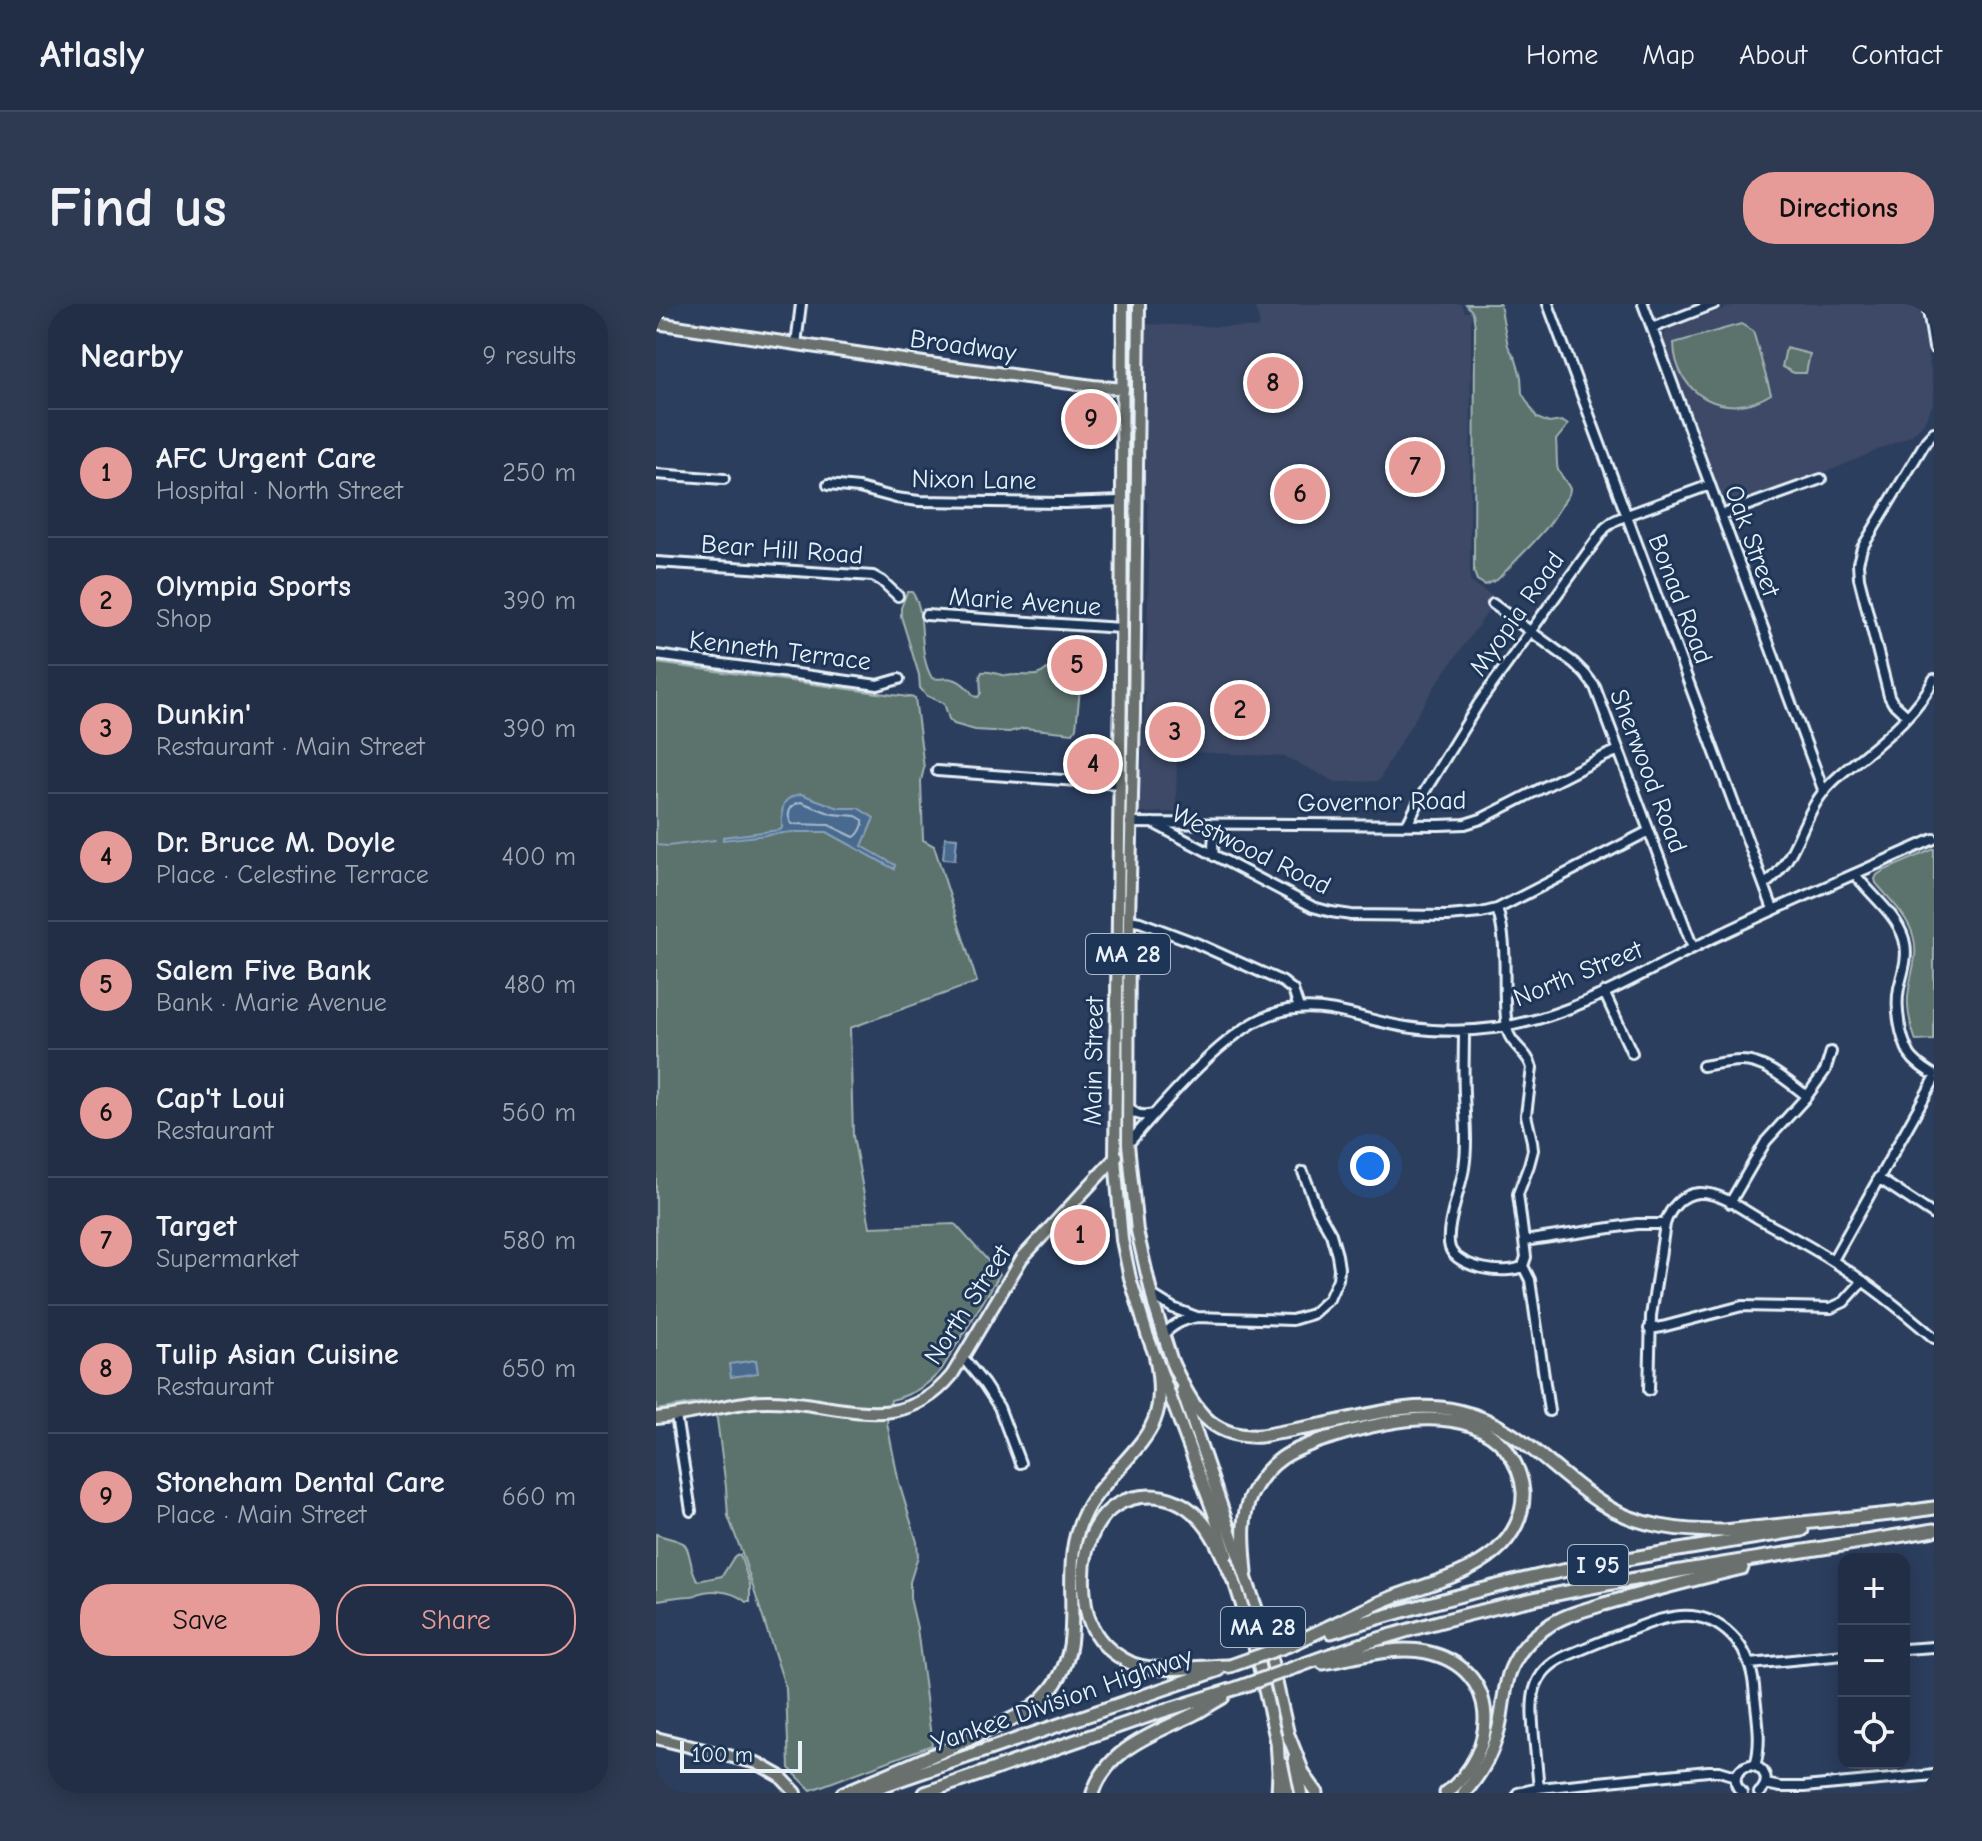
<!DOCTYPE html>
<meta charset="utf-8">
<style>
:root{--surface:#212e46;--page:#2d3a51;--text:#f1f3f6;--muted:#a2a8b3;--line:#3e4a5f;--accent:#e69b98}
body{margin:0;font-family:"Comic Neue",sans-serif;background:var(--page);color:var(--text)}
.controls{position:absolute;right:24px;bottom:24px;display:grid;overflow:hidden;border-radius:16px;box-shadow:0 4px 20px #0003}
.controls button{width:72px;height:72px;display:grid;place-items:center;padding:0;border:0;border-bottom:2px solid var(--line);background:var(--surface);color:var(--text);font:40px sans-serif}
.scale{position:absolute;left:24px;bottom:20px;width:122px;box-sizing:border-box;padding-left:8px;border:4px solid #e8f1f8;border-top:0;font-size:22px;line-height:28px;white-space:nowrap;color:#e8f1f8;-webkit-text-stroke:6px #1d3557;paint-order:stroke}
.you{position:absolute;left:714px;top:862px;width:28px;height:28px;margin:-20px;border:6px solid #fff;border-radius:50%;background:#1a73e8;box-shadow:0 0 0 12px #1a73e833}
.badge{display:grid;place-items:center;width:52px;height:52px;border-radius:50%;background:var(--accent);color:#111;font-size:26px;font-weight:700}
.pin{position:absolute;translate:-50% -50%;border:4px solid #fff;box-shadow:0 2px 8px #0006}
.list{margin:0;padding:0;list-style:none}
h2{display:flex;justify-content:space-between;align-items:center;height:104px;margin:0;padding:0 32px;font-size:34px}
h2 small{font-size:26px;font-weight:400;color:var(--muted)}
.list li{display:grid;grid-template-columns:52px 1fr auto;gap:24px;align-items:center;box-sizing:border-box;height:128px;padding:0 32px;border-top:2px solid var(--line)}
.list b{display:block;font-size:30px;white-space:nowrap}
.list p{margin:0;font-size:26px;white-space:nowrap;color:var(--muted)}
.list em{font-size:26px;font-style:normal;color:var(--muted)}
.actions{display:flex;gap:16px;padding:24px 32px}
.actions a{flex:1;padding:18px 0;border:2px solid var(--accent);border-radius:32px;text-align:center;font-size:28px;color:var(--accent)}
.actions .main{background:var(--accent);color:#111}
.icon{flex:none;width:44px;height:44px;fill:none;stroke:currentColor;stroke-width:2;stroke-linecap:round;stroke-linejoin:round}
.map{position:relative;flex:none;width:1278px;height:1489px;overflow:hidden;border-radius:32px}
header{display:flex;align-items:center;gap:48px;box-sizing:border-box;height:112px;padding:0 40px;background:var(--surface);border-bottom:2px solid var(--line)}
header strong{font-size:38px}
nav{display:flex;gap:44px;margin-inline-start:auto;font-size:28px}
.intro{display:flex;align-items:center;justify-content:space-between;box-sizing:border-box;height:192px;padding:0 48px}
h1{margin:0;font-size:56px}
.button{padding:20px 36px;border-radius:32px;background:var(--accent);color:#111;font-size:28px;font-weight:700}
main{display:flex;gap:48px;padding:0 48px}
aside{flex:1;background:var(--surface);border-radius:32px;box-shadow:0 4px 20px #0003}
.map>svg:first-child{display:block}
</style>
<header>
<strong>Atlasly</strong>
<nav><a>Home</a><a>Map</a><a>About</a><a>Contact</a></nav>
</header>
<div class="intro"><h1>Find us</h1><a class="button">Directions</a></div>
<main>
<aside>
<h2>Nearby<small>9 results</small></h2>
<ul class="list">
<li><span class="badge">1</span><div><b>AFC Urgent Care</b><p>Hospital · North Street</p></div><em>250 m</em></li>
<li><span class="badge">2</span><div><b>Olympia Sports</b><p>Shop</p></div><em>390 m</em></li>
<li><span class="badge">3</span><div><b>Dunkin'</b><p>Restaurant · Main Street</p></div><em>390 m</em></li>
<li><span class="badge">4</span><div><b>Dr. Bruce M. Doyle</b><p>Place · Celestine Terrace</p></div><em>400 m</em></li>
<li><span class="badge">5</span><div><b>Salem Five Bank</b><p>Bank · Marie Avenue</p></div><em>480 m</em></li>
<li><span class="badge">6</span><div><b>Cap't Loui</b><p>Restaurant</p></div><em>560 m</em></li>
<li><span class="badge">7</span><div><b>Target</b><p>Supermarket</p></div><em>580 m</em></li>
<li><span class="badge">8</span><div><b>Tulip Asian Cuisine</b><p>Restaurant</p></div><em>650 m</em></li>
<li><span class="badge">9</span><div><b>Stoneham Dental Care</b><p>Place · Main Street</p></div><em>660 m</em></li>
</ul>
<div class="actions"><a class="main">Save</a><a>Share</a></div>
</aside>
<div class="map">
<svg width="1278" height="1489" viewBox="0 0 1278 1489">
<rect width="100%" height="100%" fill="#2c3e5e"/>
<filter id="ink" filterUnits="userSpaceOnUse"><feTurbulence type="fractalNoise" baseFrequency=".0125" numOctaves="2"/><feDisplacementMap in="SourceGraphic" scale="16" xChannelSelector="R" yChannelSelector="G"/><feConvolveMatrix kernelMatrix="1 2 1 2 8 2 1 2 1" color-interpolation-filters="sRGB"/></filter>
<g filter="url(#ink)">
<path fill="#3e4966" d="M598,0H805L809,8H815L814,278L841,295L779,382L732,459L723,477L680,478L630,453L521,447L520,508L485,509L482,506L483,473L486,466L489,387H485L491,338L493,257L492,199L488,193L489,20L600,24L604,20Z
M1081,0H1263L1278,88L1277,100L1267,120L1256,131L1180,164L1070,203L1007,34L1011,26Z"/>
<path fill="#5c726d" stroke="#a2b2b2" stroke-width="2" d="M810,0H844L852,42L860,56L865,73L866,89L881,114L893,119L906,117L912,121L900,136C901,143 900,161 902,166C905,172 911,178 914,185L913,190L893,221L876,240L841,276L829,281L821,276L818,268L819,22L817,9Z
M1085,20L1097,27L1115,90C1071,118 1019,92 1018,39Z
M1130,44L1154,50L1150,69H1138L1126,63Z
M251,288H256C272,309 260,348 276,374C284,376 290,373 297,375C305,377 314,386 318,392L322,393L325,389L324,372L326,368C334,367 338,369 346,371C359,373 347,371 360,371C373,370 380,375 391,365C402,376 407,376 421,380L424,385L420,424L417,429L368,424L353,428L319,426L298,420L293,415L288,399L271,392L264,384L263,371L245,312V304Z
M0,359L259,394L268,464L265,477L267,536L278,542L321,678L194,724L197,832L214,923L299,920L344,970L286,1065C272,1082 256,1091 235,1096L231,1119L243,1179L261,1238L262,1252L254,1278V1294L261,1324L276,1441L155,1486L133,1464L130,1385L86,1249L72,1212L70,1183L61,1115L53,1097L0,1106Z
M1278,545V736L1260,737C1255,723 1251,708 1252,694C1253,672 1264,653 1257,631C1251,611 1233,595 1220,579L1219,575L1221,571L1227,567Z
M0,1230C7,1233 22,1236 27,1239C35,1243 33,1266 42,1277L66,1272L78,1253L80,1251H84L94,1281V1298H90C80,1289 62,1285 48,1288C39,1290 44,1291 35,1292C24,1292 14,1294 3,1296L0,1294Z"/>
<path fill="#486b8f" stroke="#88a1b9" stroke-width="2" d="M145,490L183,504H202L218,514L206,542L239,561L238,565L171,528H137L67,536V533L124,526L126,524C126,506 123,494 145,490Z
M289,533L301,534L299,556L287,555Z
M100,1056L102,1069L75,1073L73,1060Z"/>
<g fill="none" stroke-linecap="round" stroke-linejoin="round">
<path stroke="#a8bbce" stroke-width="2" d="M145,498L176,510L200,512L207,516C208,521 203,531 198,533L173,521L136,520C129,511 134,500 145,498Z"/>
<path stroke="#88a1b9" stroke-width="2" d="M0,541L12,542L59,536"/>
<g stroke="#e8f1f8" stroke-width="14">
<path id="minor" d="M892,0L1117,605
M987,0L1168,488
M1271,0L1278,44
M996,24L1058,0
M140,40L145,0
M0,170L68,175
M172,181L203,184L240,194L263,197L409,199L465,197
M1065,211L1165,175
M0,258L217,272L226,277L242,292
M837,300L918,359L929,370L939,383L1037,644
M270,311L465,324
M0,351L222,381L243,375
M1251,412L1237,399L1233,392L1203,274L1202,259L1206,244L1270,137L1278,128
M281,467L463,480
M474,519L783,521L809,520L825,515L949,452L963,446
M497,519L657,603L675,608L695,611L792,612L825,609L841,605L993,527
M751,521L764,495L823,399L949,224L958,217L971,211L1054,181
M558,552C556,540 557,529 564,520
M1199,570C1214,591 1240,609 1248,635C1253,652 1247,667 1243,684C1239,704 1244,733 1254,751C1260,760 1269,765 1278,771
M1109,580C1139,559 1144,519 1165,491C1176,476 1192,464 1206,453C1233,431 1263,406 1278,375
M841,605C854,642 845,684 851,723C853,741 872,747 876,764L870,811L876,837L877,846L873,861L862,890L870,953L867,962
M473,616L484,618L540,639L627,678L637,686L643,704
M948,688L976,749
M808,727C808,748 807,769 808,790C809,815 812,839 808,864C805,884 788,926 794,944C801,964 851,972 867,962
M1047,762C1059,760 1072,757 1085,757C1110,757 1132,778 1151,792L1110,837L1074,899
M1151,792L1169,767L1175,748
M472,800C476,811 486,813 497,810
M472,840C506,801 566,729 614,711C661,693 704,716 750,723C794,730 839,727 882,715C943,697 1000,662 1057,634C1130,599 1204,568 1278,535
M1222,874L1278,911
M868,937L981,920H1009
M1177,956L1278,776
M867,962L874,976L893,1107
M496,991L517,1004L541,1013
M993,1025L1006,1023L1086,1002L1175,1004L1188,998L1207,977
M507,1031C518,1020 526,1016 541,1013L636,1016L656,1010L673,995L682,975L683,964L681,951L675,930L662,907L647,868
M307,1054L328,1080L343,1103L364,1159
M993,1086L995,1012L1009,920C1014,904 1026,890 1043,889C1065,888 1087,906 1105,916C1130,930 1156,943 1180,959C1215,981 1247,1007 1278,1034
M20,1112L35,1207
M1248,1345L1278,1343
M1094,1360L1188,1351
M1110,1480L1124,1483H1148L1278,1471
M883,1484C881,1467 880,1450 878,1433C875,1398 872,1369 910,1352C929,1344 948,1336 967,1329C1005,1314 1042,1298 1076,1332C1090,1346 1096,1363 1098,1382C1100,1408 1107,1436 1099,1462
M862,1489L883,1484L1052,1467H1063L1080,1472
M1086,1489C1075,1478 1079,1465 1094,1461C1110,1463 1115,1478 1103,1489"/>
</g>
<g stroke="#e8f1f8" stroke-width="16">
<path id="major" d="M467,0L465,372L459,854L466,936L474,974L491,1030L557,1207L571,1251
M483,0L478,409L473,616L472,840L481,927L498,1001L518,1064
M0,19L281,61L437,82L467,85
M526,1087L610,1332L634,1438
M0,1114C20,1112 41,1108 61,1104C77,1101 94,1097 110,1097C179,1096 243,1136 296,1071L366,954L461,852
M576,1270L597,1336L622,1444
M0,1434L101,1459L124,1472L140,1489
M638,1454L645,1489
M626,1460L632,1489"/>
</g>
<g stroke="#e8f1f8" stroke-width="17">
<path id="highway" d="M516,1059C536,1101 552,1135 605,1132C625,1128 645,1125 665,1121C710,1112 757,1096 803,1107C861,1120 897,1168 945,1199C981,1223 1026,1227 1068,1227L1254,1208
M1250,1208L1278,1204
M590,1269C588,1243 584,1216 595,1191C602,1177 613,1163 626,1154C641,1144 659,1138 676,1133C726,1117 809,1097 849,1144C859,1157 866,1172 867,1188C868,1211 857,1232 840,1247C810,1273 766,1281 730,1296C698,1310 667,1326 636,1340
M675,1328C745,1307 816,1287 887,1271C973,1253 1060,1240 1146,1226
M667,1359C698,1354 740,1341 770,1348C846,1364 844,1448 790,1489
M574,1362C547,1362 502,1369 477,1360C463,1354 448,1343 440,1330C432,1318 429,1303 428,1289C424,1244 440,1193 494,1192C513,1192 530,1200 543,1214C559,1230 568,1256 578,1277
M643,1362C846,1286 1065,1262 1278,1226
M633,1433L648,1471L661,1489
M621,1436L623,1468L622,1489
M187,1489C236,1469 285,1449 332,1426C352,1417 374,1408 389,1392C405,1376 414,1353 415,1332C419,1285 407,1245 433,1201C439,1191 447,1182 455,1173C493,1130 512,1116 500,1055
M205,1489L563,1366
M269,1489L504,1408L581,1384
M437,1489C452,1443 500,1429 540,1409C549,1404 558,1398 567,1393
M808,1489C828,1467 840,1442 845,1413C847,1399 849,1384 853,1370C860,1351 874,1334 891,1323C907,1311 929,1306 948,1300C994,1287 1039,1275 1086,1264"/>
</g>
<use href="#minor" stroke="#1d3557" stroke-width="8"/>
<use href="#major" stroke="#6a706d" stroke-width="10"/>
<use href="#highway" stroke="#6a706d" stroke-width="11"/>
<g stroke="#e8f1f8" stroke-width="17" stroke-linecap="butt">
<path id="highway-bridge" d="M574,1362L636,1340
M581,1384L643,1362"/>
</g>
<use href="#highway-bridge" stroke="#6a706d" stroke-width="11"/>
</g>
</g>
<g text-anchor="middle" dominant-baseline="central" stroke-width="6" stroke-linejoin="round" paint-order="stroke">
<g fill="#1d3557" stroke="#abb9c8" stroke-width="2">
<rect x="430" y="630" width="84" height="40" rx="6"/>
<rect x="912" y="1241" width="60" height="40" rx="6"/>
<rect x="565" y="1303" width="84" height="40" rx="6"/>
</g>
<g font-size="24" font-weight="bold" fill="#e8f1f8">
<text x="472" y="650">MA 28</text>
<text x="942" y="1261">I 95</text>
<text x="607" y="1323">MA 28</text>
</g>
<g font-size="26" fill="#e8f1f8" stroke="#1d3557">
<text transform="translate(307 42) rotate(8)">Broadway</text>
<text transform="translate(318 176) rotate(1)">Nixon Lane</text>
<text transform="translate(1096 237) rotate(70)">Oak Street</text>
<text transform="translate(126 246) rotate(4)">Bear Hill Road</text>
<text transform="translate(1024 295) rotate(69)">Bonad Road</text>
<text transform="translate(369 298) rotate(4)">Marie Avenue</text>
<text transform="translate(861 310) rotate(-55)">Myopia Road</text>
<text transform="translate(124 347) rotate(7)">Kenneth Terrace</text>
<text transform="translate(992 467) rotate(69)">Sherwood Road</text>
<text transform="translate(726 498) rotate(-1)">Governor Road</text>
<text transform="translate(595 546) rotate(26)">Westwood Road</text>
<text transform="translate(922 670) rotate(-22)">North Street</text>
<text transform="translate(438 757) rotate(-89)">Main Street</text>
<text transform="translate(312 1001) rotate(-57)">North Street</text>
<text transform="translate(406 1396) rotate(-19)">Yankee Division Highway</text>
</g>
</g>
</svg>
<div class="controls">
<button>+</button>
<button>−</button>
<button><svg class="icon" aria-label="locate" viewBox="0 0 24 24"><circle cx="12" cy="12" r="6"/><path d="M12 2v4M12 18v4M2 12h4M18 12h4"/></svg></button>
</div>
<div class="scale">100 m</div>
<div class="you"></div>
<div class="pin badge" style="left:424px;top:931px">1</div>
<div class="pin badge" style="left:584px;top:406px">2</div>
<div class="pin badge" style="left:519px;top:428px">3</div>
<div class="pin badge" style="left:437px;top:460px">4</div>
<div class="pin badge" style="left:421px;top:361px">5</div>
<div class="pin badge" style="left:644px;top:190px">6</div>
<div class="pin badge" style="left:759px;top:163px">7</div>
<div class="pin badge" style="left:617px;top:79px">8</div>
<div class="pin badge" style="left:435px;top:115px">9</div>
</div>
</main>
